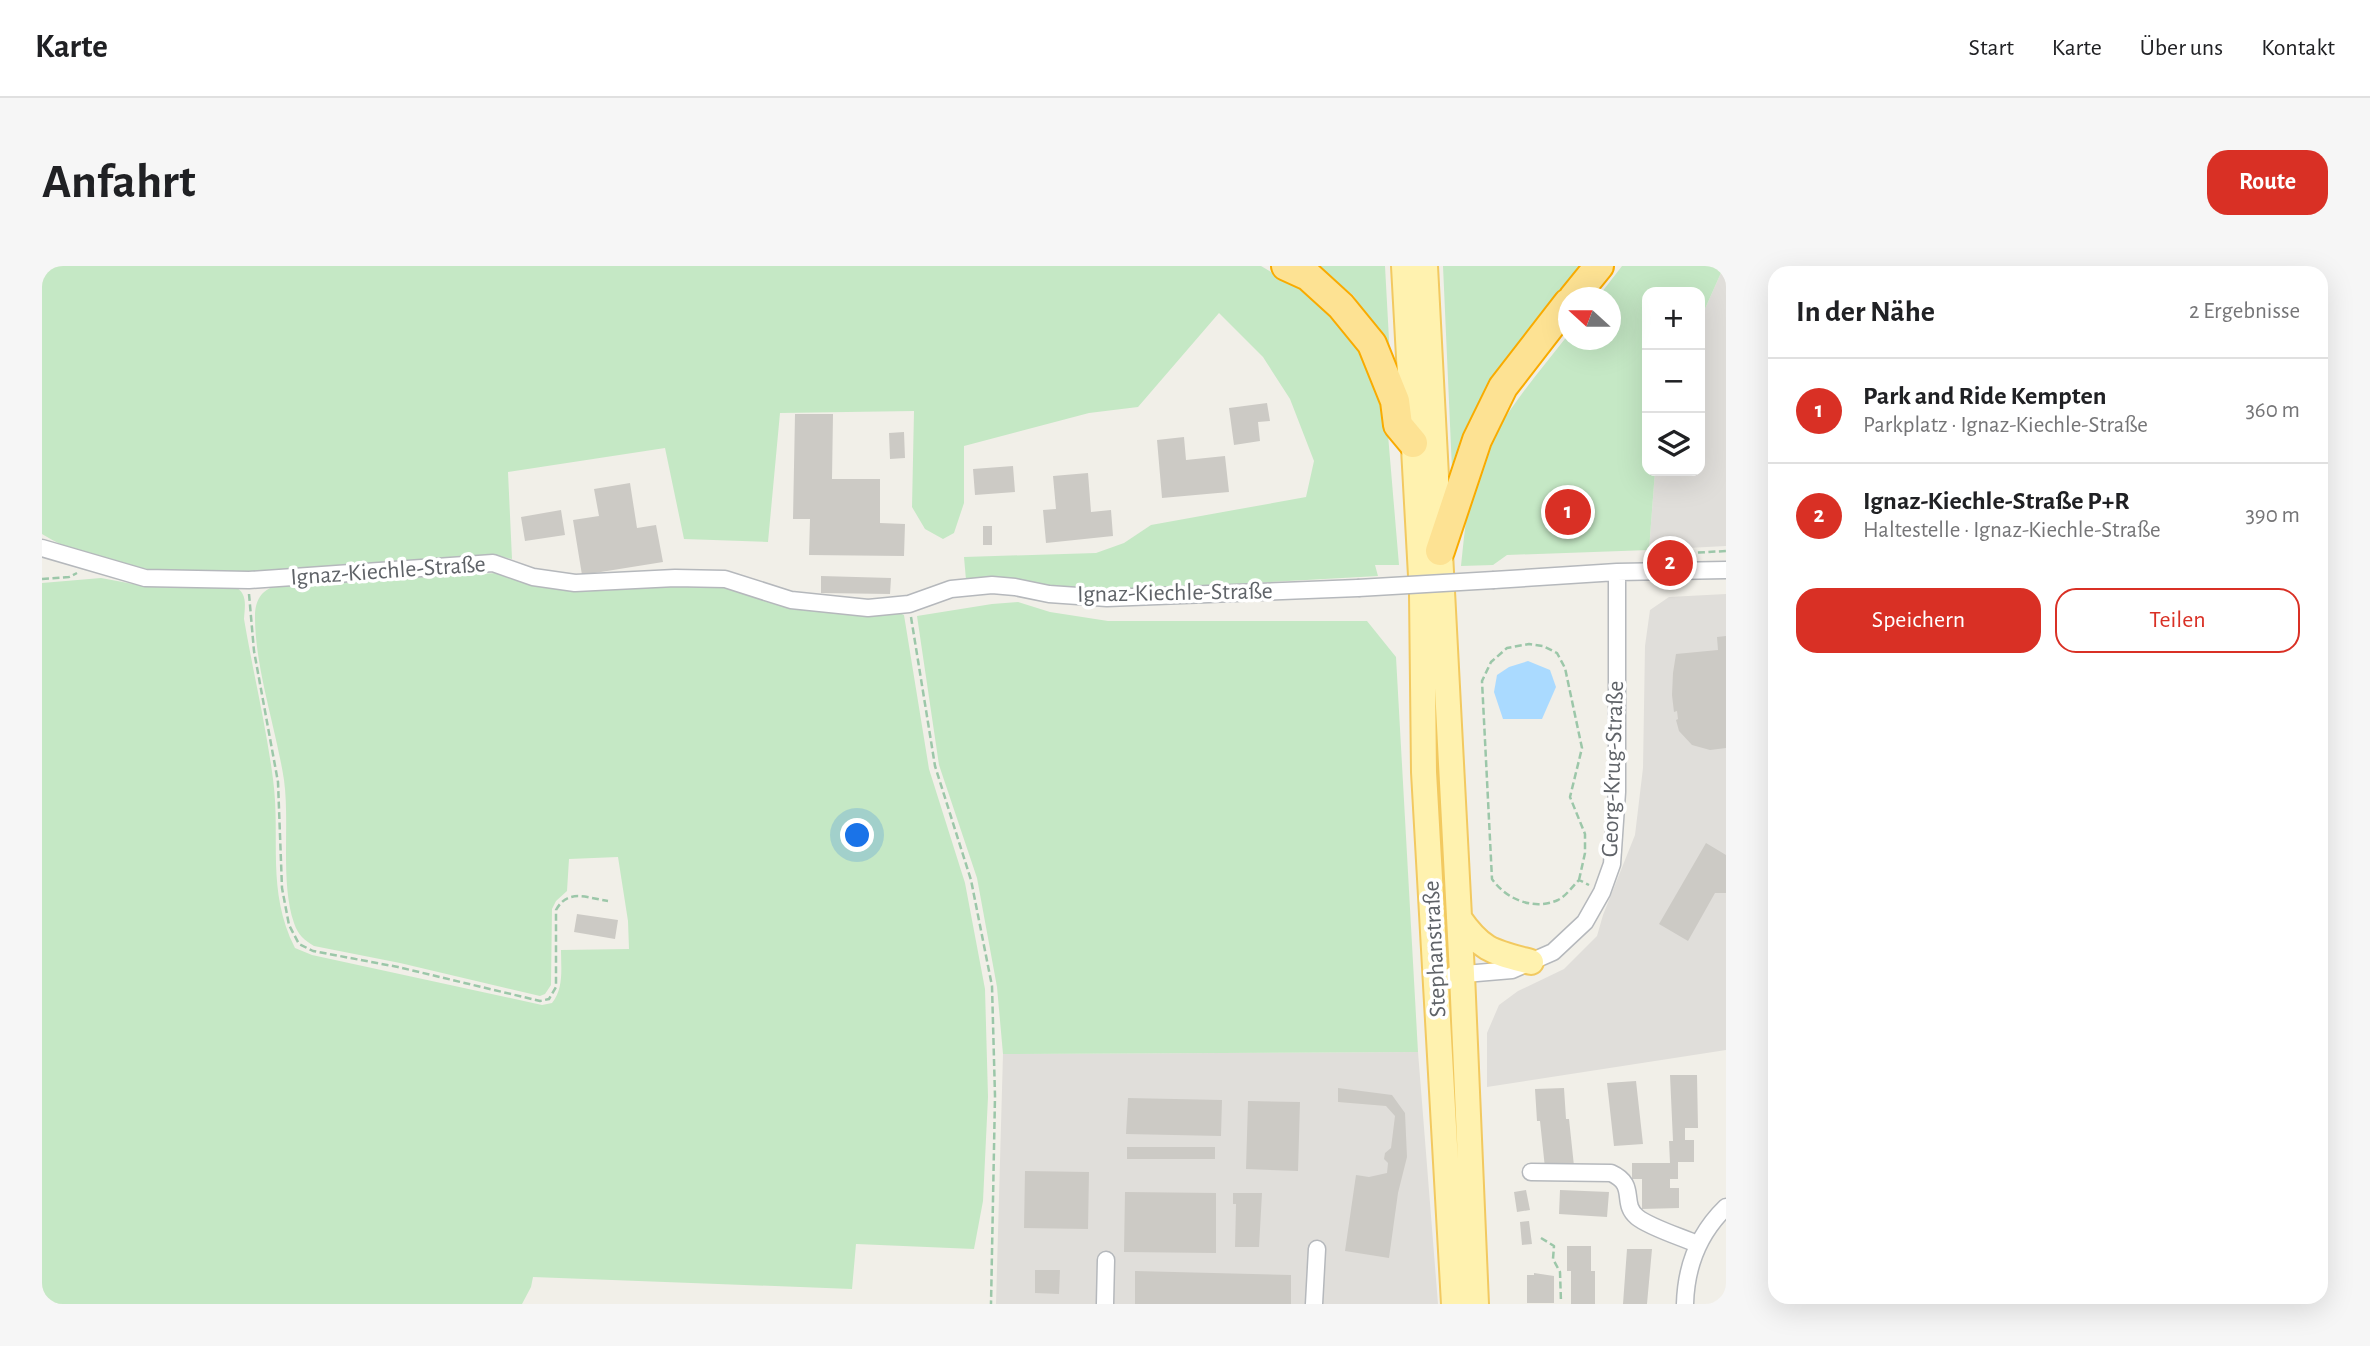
<!DOCTYPE html>
<html lang="de">
<meta charset="utf-8">
<style>
:root{--surface:#fff;--page:#f6f6f6;--text:#202124;--muted:#757577;--line:#e0e0e0;--accent:#d93025}
body{margin:0;font-family:"Alegreya Sans",sans-serif;background:var(--page);color:var(--text)}
.controls{position:absolute;right:21px;top:21px;display:grid;overflow:hidden;border-radius:14px;box-shadow:0 7px 28px #0002}
.controls button{width:63px;height:63px;display:grid;place-items:center;padding:0;border:0;border-bottom:2px solid var(--line);background:var(--surface);color:var(--text);font:35px sans-serif}
.compass{position:absolute;left:1516px;top:21px;width:63px;height:63px;border-radius:50%;background:var(--surface);box-shadow:0 7px 28px #0002;rotate:291deg}
.you{position:absolute;left:816px;top:570px;width:24px;height:24px;margin:-18px;border:5px solid #fff;border-radius:50%;background:#1a73e8;box-shadow:0 0 0 10px #1a73e833}
.badge{display:grid;place-items:center;width:46px;height:46px;border-radius:50%;background:var(--accent);color:#fff;font-size:23px;font-weight:700}
.pin{position:absolute;translate:-50% -50%;border:4px solid #fff;box-shadow:0 2px 7px #0006}
.list{margin:0;padding:0;list-style:none}
h2{display:flex;justify-content:space-between;align-items:center;height:91px;margin:0;padding:0 28px;font-size:30px}
h2 small{font-size:23px;font-weight:400;color:var(--muted)}
.list li{display:grid;grid-template-columns:46px 1fr auto;gap:21px;align-items:center;box-sizing:border-box;height:105px;padding:0 28px;border-top:2px solid var(--line)}
.list b{display:block;font-size:26px;white-space:nowrap}
.list p{margin:0;font-size:23px;white-space:nowrap;color:var(--muted)}
.list em{font-size:23px;font-style:normal;color:var(--muted)}
.actions{display:flex;gap:14px;padding:21px 28px}
.actions a{flex:1;padding:16px 0;border:2px solid var(--accent);border-radius:21px;text-align:center;font-size:24px;color:var(--accent)}
.actions .main{background:var(--accent);color:#fff}
.icon{flex:none;width:38px;height:38px;fill:none;stroke:currentColor;stroke-width:2;stroke-linecap:round;stroke-linejoin:round}
.map{position:relative;flex:none;width:1684px;height:1038px;overflow:hidden;border-radius:21px}
header{display:flex;align-items:center;gap:42px;box-sizing:border-box;height:98px;padding:0 35px;background:var(--surface);border-bottom:2px solid var(--line)}
header strong{font-size:33px}
nav{display:flex;gap:38px;margin-inline-start:auto;font-size:24px}
.intro{display:flex;align-items:center;justify-content:space-between;box-sizing:border-box;height:168px;padding:0 42px}
h1{margin:0;font-size:49px}
.button{padding:18px 32px;border-radius:21px;background:var(--accent);color:#fff;font-size:24px;font-weight:700}
main{display:flex;gap:42px;padding:0 42px}
aside{flex:1;background:var(--surface);border-radius:21px;box-shadow:0 7px 28px #0002}
.map>svg:first-child{display:block}
</style>
<header>
<strong>Karte</strong>
<nav><a>Start</a><a>Karte</a><a>Über uns</a><a>Kontakt</a></nav>
</header>
<div class="intro"><h1>Anfahrt</h1><a class="button">Route</a></div>
<main>
<div class="map">
<svg width="1684" height="1038" viewBox="0 0 1684 1038">
<rect width="100%" height="100%" fill="#f1efe8"/>
<path fill="#e0deda" d="M1682,0H1684V280L1607,284L1613,205H1658V54Z
M1684,328V784L1445,821V767L1457,739L1476,725L1522,703L1555,670L1561,649L1593,569L1601,502L1603,380L1608,344L1627,331Z
M1376,786L1396,1038H954L961,788Z"/>
<path fill="#c5e8c5" d="M0,0H1219L1259,24L1292,52L1319,89L1345,157L1357,299H1333L1336,310L1066,325L924,314L922,291L1054,287L1082,277L1109,259L1264,231L1272,195L1248,133L1221,91L1177,47L1096,141L1047,147L922,180V237L912,267L901,273L883,263L870,241L872,145L738,147L726,276L642,273L623,182L466,206L470,293L451,289C394,293 338,297 281,301C189,307 82,319 0,268Z
M1275,0H1343L1348,92L1337,68L1311,29Z
M1401,0H1540L1410,204Z
M1580,0H1682L1658,54V26H1605V205H1613L1607,284L1465,289L1451,299L1419,300C1422,272 1424,242 1433,214C1450,159 1491,114 1526,69V74H1568V32L1556,31Z
M454,307L491,318L633,317L682,322L748,343L828,348L855,346L862,349L887,503L923,617L943,723L946,831L941,935L932,983L814,978L810,1023L491,1011L489,1021L480,1038H0V317L59,312L102,320H191C206,326 203,339 202,353C211,406 224,459 231,513C239,573 224,624 253,682L270,689L500,739L510,737C522,722 519,702 519,684L587,683L586,655L576,591L527,593L525,625L514,635L510,643L509,719L503,728L498,730L358,697L272,680C262,674 256,669 252,657C238,616 248,558 242,514C234,462 213,402 213,351C213,335 219,324 234,320Z
M976,336L1008,346L1066,355H1325L1354,391L1376,786L961,788L955,721L935,612L897,499L875,350L950,338Z"/>
<path fill="#aadaff" d="M1486,395L1508,404L1514,421L1500,453H1461L1452,426L1455,409L1467,401Z"/>
<path fill="#cccac5" d="M1225,137L1228,155L1216,156L1218,175L1192,179L1187,142Z
M753,148H791L790,213H838V257L863,258L862,290L767,289L768,253H751Z
M862,166L863,192L848,193L847,167Z
M1142,171L1144,194L1183,190L1187,226L1120,232L1115,174Z
M971,200L973,226L933,229L931,203Z
M1046,207L1049,246L1069,244L1071,270L1004,277L1001,244L1014,243L1011,210Z
M588,217L595,262L614,259L621,296L540,309L531,254L557,250L552,223Z
M519,244L523,269L483,275L479,251Z
M941,260H950V279H941Z
M779,310L849,312L848,328L779,327Z
M1684,370V482L1668,484L1650,479L1637,465L1634,454L1636,453L1635,445L1632,446L1630,429L1631,407L1634,388L1676,384L1675,371Z
M1664,577L1684,589V627H1673L1646,675L1617,658Z
M535,648L576,654L573,673L532,666Z
M1628,809H1655L1656,862H1643V874H1652V896H1636V913H1628V922H1637V942L1600,943V913H1590V897H1628L1627,875H1631Z
M1594,815L1601,878L1572,880L1565,817Z
M1296,822L1350,829L1363,847L1365,891L1356,927L1347,992L1303,985L1314,909L1327,911L1345,907L1346,897L1342,893L1343,887L1349,882L1353,850L1344,840L1296,836Z
M1522,822L1524,853H1527L1532,900L1503,902L1498,855H1495L1493,823Z
M1086,832L1180,834L1179,870L1084,868Z
M1206,835L1258,836L1256,905L1204,903Z
M1085,881H1173V893H1085Z
M983,905L1047,906L1046,963L982,962Z
M1484,924L1488,944L1475,946L1472,926Z
M1518,924L1567,926L1565,951L1517,948Z
M1083,926L1174,927V987L1082,986Z
M1191,927H1220L1217,981H1193L1194,938H1191Z
M1487,955L1490,978L1480,979L1478,956Z
M1525,980H1549V1005H1553V1038H1529V1005H1525Z
M1585,983H1610L1605,1038H1581Z
M993,1004H1018L1017,1028L993,1027Z
M1093,1005L1249,1009V1038H1093Z
M1492,1007L1512,1010V1037H1485V1009H1492Z"/>
<g fill="none" stroke-linecap="round" stroke-linejoin="round">
<g stroke="#b5b8bc" stroke-width="19">
<path id="minor" d="M0,282L103,312L207,314L451,297L491,311L533,317L633,312L683,313L749,334L826,342L867,338L909,323L950,319L973,321L1007,328L1065,332L1316,322
M1452,314L1575,306L1684,304
M1411,709L1470,704L1511,686L1543,656L1560,626L1570,598L1575,526V306
M1489,906L1569,907C1596,919 1578,937 1595,951C1607,961 1639,971 1655,978
M1063,1038L1064,994
M1272,1038L1275,983
M1643,1038C1644,1000 1656,968 1684,941"/>
</g>
<g stroke="#f2c960" stroke-width="28">
<path id="primary" d="M1362,0L1380,328L1382,506L1412,1038
M1383,0L1420,708L1434,1038
M1417,652C1440,685 1451,686 1489,696"/>
</g>
<g stroke="#f9ab00" stroke-width="32">
<path id="motorway" d="M1244,0L1266,10L1299,40L1330,78L1353,135L1356,159L1371,177
M1531,32L1557,0
M1398,285L1435,174L1461,121L1526,37"/>
</g>
<path stroke="#9cc7a9" stroke-width="2.5" stroke-dasharray="7 3.5" stroke-linecap="butt" d="M1614,289L1684,285
M0,313L27,311L35,307
M207,328L212,385L236,516L240,622L247,659L257,678L271,685L356,701L498,735L507,733L514,721V644C526,622 545,632 566,635
M869,351L893,500L929,614L950,720L953,830L949,1038
M1537,614L1543,587V568L1528,531L1540,482L1523,402L1515,387L1501,380L1487,378L1465,382L1449,396L1440,415L1450,613C1464,633 1491,645 1516,634C1524,630 1530,621 1537,614L1547,619
M1499,972L1512,980L1511,993L1518,1006L1519,1036"/>
<use href="#minor" stroke="#fff" stroke-width="16"/>
<use href="#primary" stroke="#fff2af" stroke-width="24"/>
<use href="#motorway" stroke="#fde293" stroke-width="28"/>
<g stroke="#b5b8bc" stroke-width="19" stroke-linecap="butt">
<path id="minor-bridge" d="M1316,322L1452,314"/>
</g>
<use href="#minor-bridge" stroke="#fff" stroke-width="16"/>
</g>
<g text-anchor="middle" dominant-baseline="central" stroke-width="7" stroke-linejoin="round" paint-order="stroke">
<g font-size="24" fill="#5f6368" stroke="#fff">
<text transform="translate(346 305) rotate(-4)">Ignaz-Kiechle-Straße</text>
<text transform="translate(1133 327) rotate(-1)">Ignaz-Kiechle-Straße</text>
<text transform="translate(1571 503) rotate(-88)">Georg-Krug-Straße</text>
<text transform="translate(1393 683) rotate(-93)">Stephanstraße</text>
</g>
</g>
</svg>
<div class="controls">
<button>+</button>
<button>−</button>
<button><svg class="icon" aria-label="layers" viewBox="0 0 24 24"><path d="M12 4l9 5-9 5-9-5zM3 14l9 5 9-5"/></svg></button>
</div>
<svg class="compass" viewBox="-18 -18 36 36"><path d="M0-13l5 13h-10z" fill="#e53935"/><path d="M0 13l5-13h-10z" fill="#757577"/></svg>
<div class="you"></div>
<div class="pin badge" style="left:1526px;top:246px">1</div>
<div class="pin badge" style="left:1628px;top:297px">2</div>
</div>
<aside>
<h2>In der Nähe<small>2 Ergebnisse</small></h2>
<ul class="list">
<li><span class="badge">1</span><div><b>Park and Ride Kempten</b><p>Parkplatz · Ignaz-Kiechle-Straße</p></div><em>360 m</em></li>
<li><span class="badge">2</span><div><b>Ignaz-Kiechle-Straße P+R</b><p>Haltestelle · Ignaz-Kiechle-Straße</p></div><em>390 m</em></li>
</ul>
<div class="actions"><a class="main">Speichern</a><a>Teilen</a></div>
</aside>
</main>
